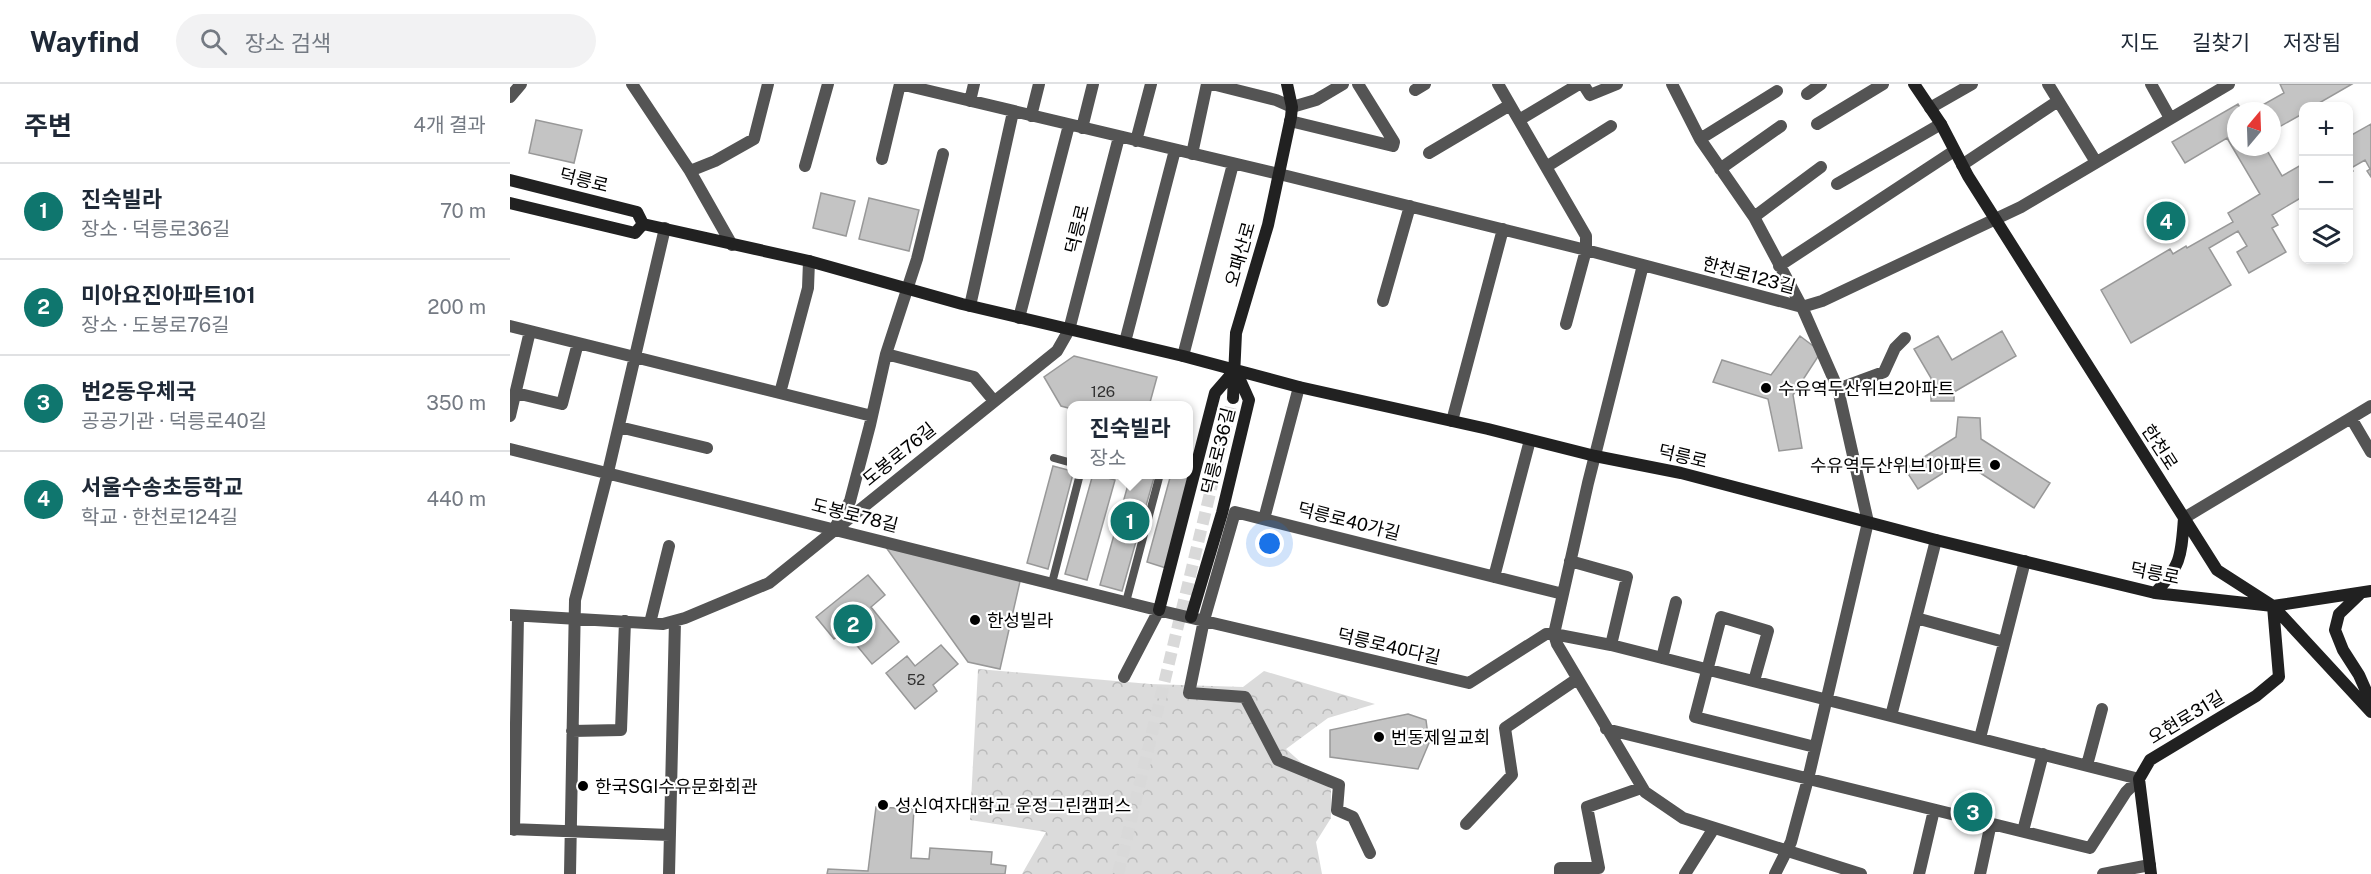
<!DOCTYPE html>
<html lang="ko">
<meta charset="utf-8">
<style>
:root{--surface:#fff;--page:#f2f2f3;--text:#1f2937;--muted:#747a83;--line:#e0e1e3;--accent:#0f766e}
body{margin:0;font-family:"Public Sans","Noto Sans KR",sans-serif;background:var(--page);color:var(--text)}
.controls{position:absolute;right:18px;top:18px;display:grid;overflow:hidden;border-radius:12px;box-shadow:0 3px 9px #0003}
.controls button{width:54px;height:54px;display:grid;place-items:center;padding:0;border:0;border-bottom:2px solid var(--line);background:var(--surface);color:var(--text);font:30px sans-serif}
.compass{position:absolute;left:1717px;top:18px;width:54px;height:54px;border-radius:50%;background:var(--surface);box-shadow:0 3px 9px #0003;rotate:19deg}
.you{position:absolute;left:760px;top:460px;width:21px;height:21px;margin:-15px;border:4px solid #fff;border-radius:50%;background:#1a73e8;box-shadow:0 0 0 9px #1a73e833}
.badge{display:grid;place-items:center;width:39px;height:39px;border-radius:50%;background:var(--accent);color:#fff;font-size:20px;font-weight:700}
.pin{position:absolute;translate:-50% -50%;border:3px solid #fff;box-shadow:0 2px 6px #0006}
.popup{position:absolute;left:557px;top:317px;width:126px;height:78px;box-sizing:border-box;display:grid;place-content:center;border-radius:12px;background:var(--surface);filter:drop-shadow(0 2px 4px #0005);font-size:20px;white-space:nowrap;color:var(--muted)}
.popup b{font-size:22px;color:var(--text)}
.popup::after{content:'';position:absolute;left:50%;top:100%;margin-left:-12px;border:12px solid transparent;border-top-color:var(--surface)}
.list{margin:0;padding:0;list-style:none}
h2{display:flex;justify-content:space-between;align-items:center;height:78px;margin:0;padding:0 24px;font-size:26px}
h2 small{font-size:20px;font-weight:400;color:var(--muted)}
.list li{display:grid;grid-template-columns:39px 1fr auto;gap:18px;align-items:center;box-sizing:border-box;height:96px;padding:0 24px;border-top:2px solid var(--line)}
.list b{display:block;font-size:22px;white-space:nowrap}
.list p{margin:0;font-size:20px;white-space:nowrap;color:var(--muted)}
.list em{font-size:20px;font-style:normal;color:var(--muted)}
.icon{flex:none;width:33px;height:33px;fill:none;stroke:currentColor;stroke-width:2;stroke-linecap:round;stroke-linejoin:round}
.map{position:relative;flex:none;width:1861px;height:790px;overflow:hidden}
header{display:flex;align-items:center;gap:36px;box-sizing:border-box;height:84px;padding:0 30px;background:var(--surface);border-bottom:2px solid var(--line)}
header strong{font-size:28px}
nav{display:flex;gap:33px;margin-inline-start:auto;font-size:21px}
.search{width:420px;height:54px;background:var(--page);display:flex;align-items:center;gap:15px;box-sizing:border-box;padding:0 21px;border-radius:33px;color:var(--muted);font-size:22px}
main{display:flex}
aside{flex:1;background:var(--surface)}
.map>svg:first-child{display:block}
</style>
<header>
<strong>Wayfind</strong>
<div class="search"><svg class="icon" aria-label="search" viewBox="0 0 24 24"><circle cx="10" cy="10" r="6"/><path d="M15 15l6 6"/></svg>장소 검색</div>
<nav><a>지도</a><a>길찾기</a><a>저장됨</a></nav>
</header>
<main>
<aside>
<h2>주변<small>4개 결과</small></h2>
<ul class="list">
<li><span class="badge">1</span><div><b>진숙빌라</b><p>장소 · 덕릉로36길</p></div><em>70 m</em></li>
<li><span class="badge">2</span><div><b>미아요진아파트101</b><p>장소 · 도봉로76길</p></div><em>200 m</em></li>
<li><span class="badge">3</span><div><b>번2동우체국</b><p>공공기관 · 덕릉로40길</p></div><em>350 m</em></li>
<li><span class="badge">4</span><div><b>서울수송초등학교</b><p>학교 · 한천로124길</p></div><em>440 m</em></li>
</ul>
</aside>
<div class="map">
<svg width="1861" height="790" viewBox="0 0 1861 790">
<defs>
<pattern id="forest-crowns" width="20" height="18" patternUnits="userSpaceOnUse" patternTransform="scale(1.5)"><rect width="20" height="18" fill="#dbdbdb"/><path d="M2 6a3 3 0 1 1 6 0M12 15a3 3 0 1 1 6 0" fill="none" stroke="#bababa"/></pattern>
</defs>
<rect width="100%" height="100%" fill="#fff"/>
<path fill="url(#forest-crowns)" d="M468,585L640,600L733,603L754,587L865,620L818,634L776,665L821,705V734L806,758L812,790H512L536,748L460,736Z"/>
<path fill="#c4c4c4" stroke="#989898" stroke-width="1.5" d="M1842,0L1804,22H1794V29L1762,47V27H1742L1774,9L1770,0Z
M1728,20L1732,27H1726V63H1755L1772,92L1793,80L1790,74L1794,72V112L1762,131L1768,141L1762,144L1776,168L1739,189L1727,168L1737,162L1728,147L1699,164L1721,201L1621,259L1591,206L1660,165L1663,170L1676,162L1677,164L1723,138L1718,129L1750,110L1717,54L1675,79L1662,58Z
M26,36L72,46L64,79L19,69Z
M1861,40V93L1857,87L1860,85L1855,76L1841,84L1843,87L1838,90V53Z
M311,109L345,117L336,152L303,144Z
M359,114L409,126L399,167L349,155Z
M1492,247L1506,272L1444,308V317H1421V294L1404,265L1428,252L1442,276Z
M1290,252L1311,268L1283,311L1292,364L1269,367L1258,315L1203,298L1212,276L1261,291Z
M564,272L647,293L639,322H562V325L551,322L534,293Z
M1448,333L1470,334L1471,355L1540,399L1524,424L1452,377L1408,405L1395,385L1446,353Z
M543,382L562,387V390H563L538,485L517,479Z
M678,382L684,384L656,484L637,478L661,390H678Z
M583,390L605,396L577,496L555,490Z
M621,390H645L612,507L590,501Z
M375,462L511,493L490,585L458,578Z
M358,491L375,511L361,523L389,558L362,580L335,547L324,555L306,533Z
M431,561L448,580L423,601L427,607L405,625L376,589L397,572L405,582Z
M898,630L916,636L919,659L908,685L820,673V646Z
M366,723L404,725L401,774L419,775L420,764L482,768L481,780L496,782L495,790H317L318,785L358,787Z"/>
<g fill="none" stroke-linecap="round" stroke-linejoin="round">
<path stroke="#d9d9d9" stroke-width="12" stroke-dasharray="12 6" stroke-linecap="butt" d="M608,790L723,314"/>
<path stroke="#545454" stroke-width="8" d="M544,374L562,379
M542,499L570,390
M616,518L650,390"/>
<path stroke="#545454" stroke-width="12" d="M122,0L180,87L222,161
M390,0L769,90L1076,166L1292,223L1312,217L1511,123L1719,0
M702,0L766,16L782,23L806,16L833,0
M988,0L1076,152V166L1056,240
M1073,0L1080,11L1107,0
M1162,0L1190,55L1244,133L1292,223L1328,305L1358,438L1298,695L1281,758L1265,790
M1538,0L1586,78
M1641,0L1660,34
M905,6L915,0
M1297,10L1311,0
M0,13L11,0
M460,17L464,0
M1420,24L1462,0
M521,32L529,0
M1009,36L1069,0
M780,37L883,62L884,58L848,0
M1307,40L1373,0
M572,44L583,0
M1190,55L1267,7
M626,57L641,0
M919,69L1000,21
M682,70L697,0
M372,75L390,0
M1452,81L1548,17
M295,82L318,0
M1036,83L1101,42
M1210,85L1271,42
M180,87L205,77L244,55L258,0
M1327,100L1431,40
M1244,133L1311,83
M1133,181L1078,399L1044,550L1047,560L1135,708L1173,734L1351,790
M1269,182L1444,67
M873,217L900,122
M460,222L503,28
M509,234L559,41
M0,242L362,332
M615,258L665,66
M376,270L464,293L484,317
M673,272L723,80
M1328,305L1374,288L1385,264L1395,254
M6,309L52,320L68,259
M270,309L298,204L299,177
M0,332L20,247
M1841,334L1861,368
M942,337L993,145
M109,343L197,364
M0,365L639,524L959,599L1036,550H1044L1101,561L1629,695L1616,708L1580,764L1096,645
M1674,434L1861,322
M754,435L789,303
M327,440L340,417L360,341L376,270L407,175L433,70
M1060,477L1117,493L1101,561
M984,493L1020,356
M0,531L153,540L175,534L259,499L547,267L559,246L609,53
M1406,534L1494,558
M140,539L159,462
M1152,574L1166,518
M614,593L649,526
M1244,597L1258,547L1211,533L1185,633L1305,663
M1381,632L1426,456
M62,647L111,646L115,537
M1470,654L1515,477
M1577,681L1592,625
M956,740L1002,691L995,644L1067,595
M0,745L160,751
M4,746L8,532
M1513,747L1533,670
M860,769L843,733L827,726L829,701L768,676L735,613L679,609L694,536L725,428L1053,510
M60,790L65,516L98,388L155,144
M159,790L165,537
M1050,790V784H1089L1077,723L1131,704
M1175,790L1204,744
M1409,790L1424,726
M1470,790L1481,739
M1593,790L1640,781"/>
<path stroke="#212121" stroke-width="12" d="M1404,0L1431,40L1458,92L1707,486L1763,522L1861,628
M0,96L127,128L133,140
M0,119L125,149L133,140
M133,140L299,177L452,220L673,272L789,303L978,345L1085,372L1171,389L1426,456L1645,509L1763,522L1861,507
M723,314L726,249L758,141L781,33L782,23L777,0
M1645,509C1672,480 1671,472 1674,434
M1851,509L1829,530L1825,546L1833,566L1849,591L1861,618
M649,526L705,309L725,286
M681,533L712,429L739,316L726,287
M1641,790L1629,695L1640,676L1746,612L1769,593L1763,522"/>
</g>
<g fill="#000" stroke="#fff" stroke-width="2">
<circle cx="1256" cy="304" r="6"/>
<circle cx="1485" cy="381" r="6"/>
<circle cx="465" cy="536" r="6"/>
<circle cx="869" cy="653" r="6"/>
<circle cx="73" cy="702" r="6"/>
<circle cx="373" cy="721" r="6"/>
</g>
<g text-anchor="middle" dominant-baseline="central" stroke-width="4.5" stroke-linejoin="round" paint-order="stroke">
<g font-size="15" fill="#313131">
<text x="593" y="307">126</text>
<text x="406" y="595">52</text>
</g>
<g font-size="18" fill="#000" stroke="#fff">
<text transform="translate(74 96) rotate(14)">덕릉로</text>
<text transform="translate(567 145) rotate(-76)">덕릉로</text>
<text transform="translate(730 170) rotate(-74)">오패산로</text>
<text transform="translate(1239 191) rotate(15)">한천로123길</text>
<text transform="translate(1650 363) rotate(57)">한천로</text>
<text transform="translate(708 367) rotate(-76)">덕릉로36길</text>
<text transform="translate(389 370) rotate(-39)">도봉로76길</text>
<text transform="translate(1173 372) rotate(13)">덕릉로</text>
<text transform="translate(345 431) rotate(14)">도봉로78길</text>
<text transform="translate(839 437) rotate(14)">덕릉로40가길</text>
<text transform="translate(1645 489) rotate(11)">덕릉로</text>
<text transform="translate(879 562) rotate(13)">덕릉로40다길</text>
<text transform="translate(1676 633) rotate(-31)">오현로31길</text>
</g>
<g font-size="18" fill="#000" stroke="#fff" text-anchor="start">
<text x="1268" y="304">수유역두산위브2아파트</text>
<text x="1473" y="381" text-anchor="end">수유역두산위브1아파트</text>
<text x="477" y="536">한성빌라</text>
<text x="881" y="653">번동제일교회</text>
<text x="85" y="702">한국SGI수유문화회관</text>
<text x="385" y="721">성신여자대학교 운정그린캠퍼스</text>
</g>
</g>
</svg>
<div class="controls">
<button>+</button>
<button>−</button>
<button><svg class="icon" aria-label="layers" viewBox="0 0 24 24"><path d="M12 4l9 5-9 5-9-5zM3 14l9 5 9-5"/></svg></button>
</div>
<svg class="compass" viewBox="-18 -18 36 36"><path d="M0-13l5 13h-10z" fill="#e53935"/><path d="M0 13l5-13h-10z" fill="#747a83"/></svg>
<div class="you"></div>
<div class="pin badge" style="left:620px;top:437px">1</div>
<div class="popup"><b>진숙빌라</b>장소</div>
<div class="pin badge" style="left:343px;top:540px">2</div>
<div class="pin badge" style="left:1463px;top:728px">3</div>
<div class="pin badge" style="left:1656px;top:137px">4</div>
</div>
</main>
